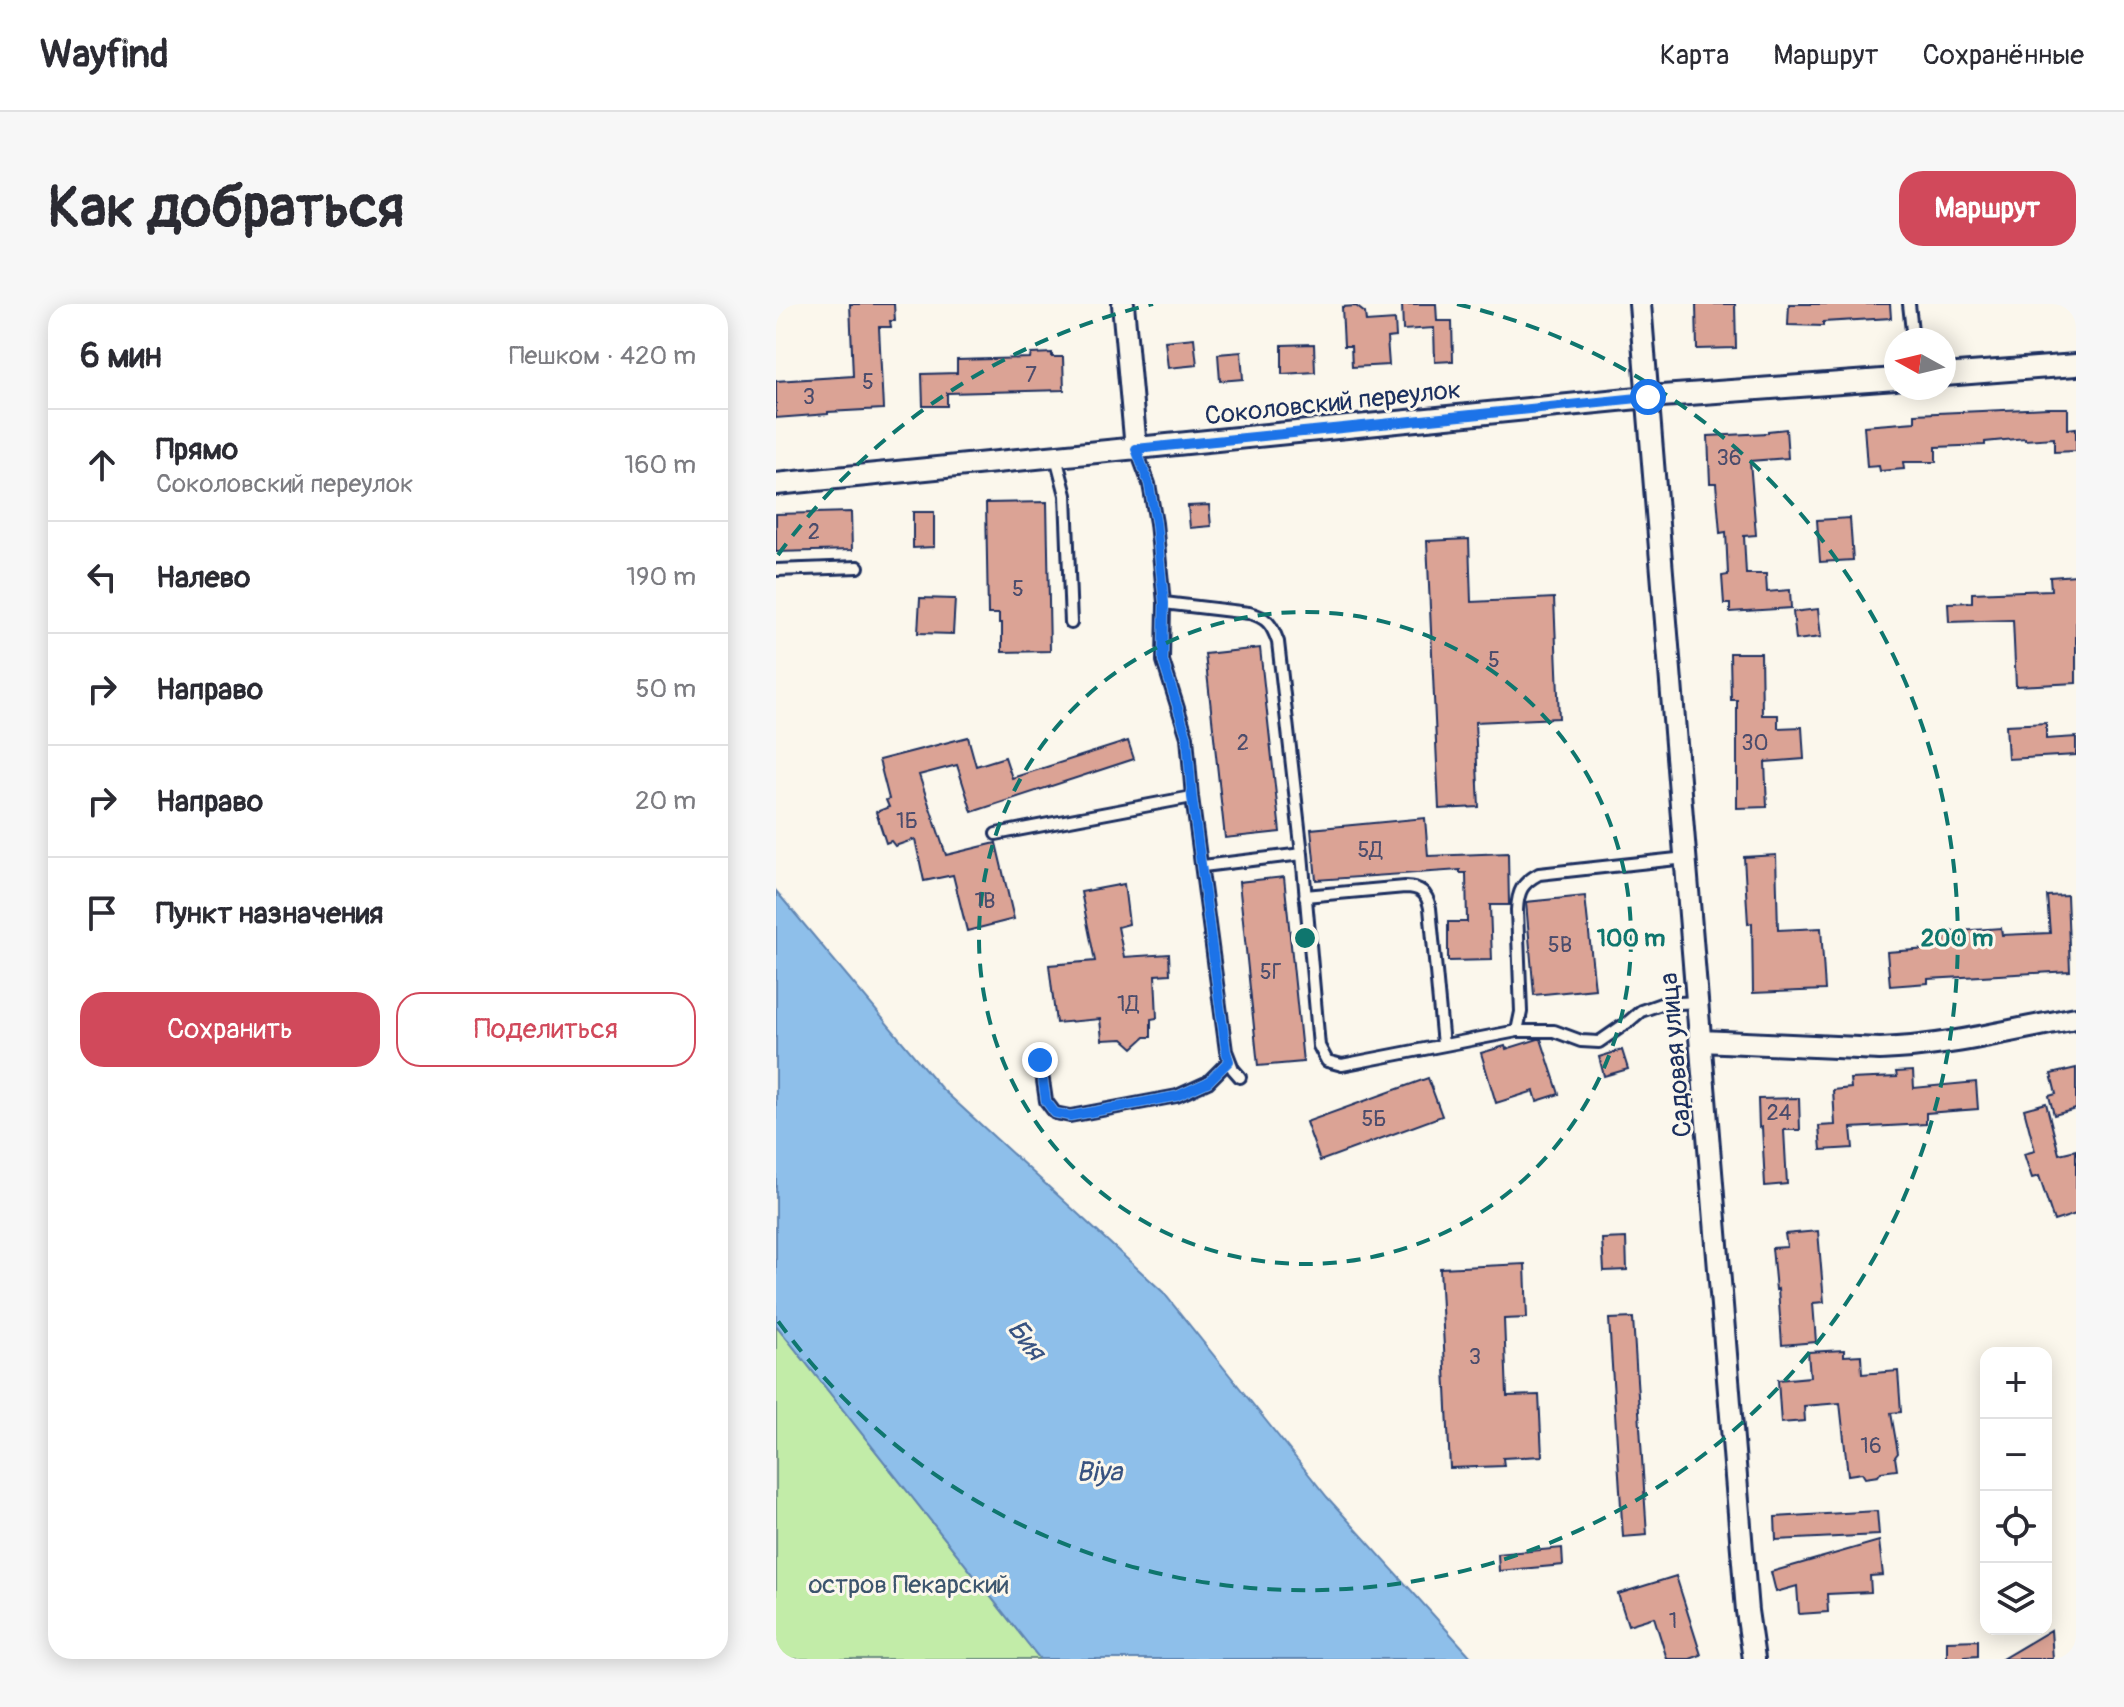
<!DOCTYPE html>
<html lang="ru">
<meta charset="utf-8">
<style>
:root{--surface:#fff;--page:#f7f7f7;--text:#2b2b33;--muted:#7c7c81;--line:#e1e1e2;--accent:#d1495b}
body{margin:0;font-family:Pangolin,sans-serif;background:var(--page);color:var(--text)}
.controls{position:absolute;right:24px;bottom:24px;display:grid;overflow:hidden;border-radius:16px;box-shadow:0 4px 20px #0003}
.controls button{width:72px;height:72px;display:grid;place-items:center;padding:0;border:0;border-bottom:2px solid var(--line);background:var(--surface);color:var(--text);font:40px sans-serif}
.compass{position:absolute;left:1108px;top:24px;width:72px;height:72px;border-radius:50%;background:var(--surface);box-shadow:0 4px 20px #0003;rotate:278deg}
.stop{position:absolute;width:24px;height:24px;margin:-18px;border:6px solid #1a73e8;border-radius:50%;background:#fff}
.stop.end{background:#1a73e8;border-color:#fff;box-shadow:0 2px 8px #0008}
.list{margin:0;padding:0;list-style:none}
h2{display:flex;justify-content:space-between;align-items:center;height:104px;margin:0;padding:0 32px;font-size:34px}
h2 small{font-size:26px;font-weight:400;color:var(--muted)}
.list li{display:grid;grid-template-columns:52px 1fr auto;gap:24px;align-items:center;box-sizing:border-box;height:112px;padding:0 32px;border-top:2px solid var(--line)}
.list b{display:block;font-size:30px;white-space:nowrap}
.list p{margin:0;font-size:26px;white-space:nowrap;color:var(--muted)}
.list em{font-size:26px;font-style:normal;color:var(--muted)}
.actions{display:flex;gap:16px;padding:24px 32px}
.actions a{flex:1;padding:18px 0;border:2px solid var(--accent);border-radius:24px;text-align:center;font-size:28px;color:var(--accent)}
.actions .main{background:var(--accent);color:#fff}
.icon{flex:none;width:44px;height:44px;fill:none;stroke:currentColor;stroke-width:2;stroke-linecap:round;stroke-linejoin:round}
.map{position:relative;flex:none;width:1300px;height:1355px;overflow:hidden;border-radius:24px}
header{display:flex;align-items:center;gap:48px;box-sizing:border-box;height:112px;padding:0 40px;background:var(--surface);border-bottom:2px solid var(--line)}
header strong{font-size:38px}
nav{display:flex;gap:44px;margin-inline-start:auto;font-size:28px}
.intro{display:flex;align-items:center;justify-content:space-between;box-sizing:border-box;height:192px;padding:0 48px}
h1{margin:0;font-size:56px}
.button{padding:20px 36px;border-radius:24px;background:var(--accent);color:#fff;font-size:28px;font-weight:700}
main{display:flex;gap:48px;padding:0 48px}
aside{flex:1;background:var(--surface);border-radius:24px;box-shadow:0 4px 20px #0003}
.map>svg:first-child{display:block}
</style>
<header>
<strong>Wayfind</strong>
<nav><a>Карта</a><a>Маршрут</a><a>Сохранённые</a></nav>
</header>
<div class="intro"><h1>Как добраться</h1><a class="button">Маршрут</a></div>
<main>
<aside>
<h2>6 мин<small>Пешком · 420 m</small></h2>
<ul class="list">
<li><svg class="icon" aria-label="ahead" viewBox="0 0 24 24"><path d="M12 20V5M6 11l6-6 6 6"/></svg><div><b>Прямо</b><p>Соколовский переулок</p></div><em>160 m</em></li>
<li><svg class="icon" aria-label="left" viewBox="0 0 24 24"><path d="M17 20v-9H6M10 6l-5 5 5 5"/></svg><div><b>Налево</b></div><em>190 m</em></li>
<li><svg class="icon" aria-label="right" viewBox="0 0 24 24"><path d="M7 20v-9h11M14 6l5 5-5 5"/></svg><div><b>Направо</b></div><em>50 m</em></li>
<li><svg class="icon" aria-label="right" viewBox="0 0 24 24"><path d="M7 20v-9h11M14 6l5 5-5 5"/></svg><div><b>Направо</b></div><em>20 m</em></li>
<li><svg class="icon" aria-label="arrive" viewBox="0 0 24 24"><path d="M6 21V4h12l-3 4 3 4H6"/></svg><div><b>Пункт назначения</b></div></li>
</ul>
<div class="actions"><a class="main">Сохранить</a><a>Поделиться</a></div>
</aside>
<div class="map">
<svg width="1300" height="1355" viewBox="0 0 1300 1355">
<rect width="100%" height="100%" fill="#fbf7ec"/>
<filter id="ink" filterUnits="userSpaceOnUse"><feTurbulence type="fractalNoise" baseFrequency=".0125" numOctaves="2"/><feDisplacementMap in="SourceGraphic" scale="16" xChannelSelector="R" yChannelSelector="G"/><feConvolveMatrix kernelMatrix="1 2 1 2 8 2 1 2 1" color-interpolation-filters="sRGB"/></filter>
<g filter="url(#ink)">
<path fill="#c2eca8" stroke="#6e8e83" stroke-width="2" d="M0,1021L264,1355H0Z"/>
<path fill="#8ebfea" stroke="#6085b2" stroke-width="2" d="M0,587L165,784L387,988L551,1193L697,1355H264L0,1021Z"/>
<path fill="#dba395" stroke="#1b2f5e" stroke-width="2" d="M74,0H118L119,17H114L115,23H103L107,105L52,108V110L0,114V77L77,72Z
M626,0H660L661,17H676L677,57L659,58L658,24L627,26Z
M920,0H959L960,44L921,45Z
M1013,0H1114L1115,14L1047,18V22L1012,21Z
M580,2L589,9L590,18L619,16L620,33L611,34L613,61L576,63L575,42H568L566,3Z
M418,34L421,61L392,64L389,37Z
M538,40L539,68L506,70V41Z
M465,48L467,75L444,77L442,50Z
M276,49V53H287L288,86L171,89V102H147L146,70L181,69V56L254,54L255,50Z
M1272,104H1292V125L1300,124V147L1278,148V134L1249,136V134L1209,138V141L1160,143V158H1127L1128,165L1104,167L1103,162L1091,163L1088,122L1139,118V110Z
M1010,125L1012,154L974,157L980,231L968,232L970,270H990L991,288L1014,286L1015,304L954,308V300H948L946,272L952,271L950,228L944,229L940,179H934L932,132L992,129V127Z
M271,198L274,347L226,348V319H223V310H212L210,199Z
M433,201L435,222L414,224L412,202Z
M75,208L76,246L0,248V210Z
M137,208H158V243L137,244Z
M1074,214L1077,256L1044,258L1041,216Z
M693,235L695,298L778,294L783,414L699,418L703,503L663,505L651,237Z
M1300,271V379L1240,382L1237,316L1173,318L1172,299L1196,298V289L1275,286L1274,273Z
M144,294L179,295L177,330L142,329Z
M1042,305L1045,333L1020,336L1017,308Z
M484,344L504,528L449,534L429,350Z
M954,349H985L986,411H1002V424L1026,423L1028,455L989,458L991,503L961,504V396H955Z
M1270,419V435L1300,433V451L1232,455L1230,421Z
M192,433L200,462L229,453L236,474L352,437L358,455L196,508L181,461L143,471L170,551L220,539L238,615L191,627L177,571L148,577L139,535L119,542L115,537L110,539L100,508L113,503L110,496L113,495L103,456Z
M649,514L652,552L732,549L733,601H714L716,656L672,657V618H691L690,569H684V566L540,576L535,525Z
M1000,551L1002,626L1045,624L1049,686L977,689L976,619L972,620L968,553Z
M508,573L527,758L482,762L463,578Z
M348,580L353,620L342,623L348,653L393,650L394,670L379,671L381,714L375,715V733H369L357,744L347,735L326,736L324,715L280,719L273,661L319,657L305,588Z
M1291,591L1294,667L1152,675V679L1114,682L1111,648L1167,644L1169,628L1225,624L1226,631L1274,629L1271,592Z
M809,592L819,685L758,691L750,598Z
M762,735H765L783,790L761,797L758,787L720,799L705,749L729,742L730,745Z
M846,746L852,765L828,772L823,753Z
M1300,764V805L1278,811L1273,792L1280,790L1275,770Z
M1137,767L1138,784L1200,778L1202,805L1150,809V820L1075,824L1077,844L1045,846L1043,822L1059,821L1057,786L1075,784L1074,775L1121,773L1120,768Z
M652,774L666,812L544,857L530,818Z
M1023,794L1024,826H1008L1011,880L989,882L986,823L983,824L982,795Z
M1270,799L1283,850L1300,846V910L1278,917L1263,872L1256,874L1248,850L1259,847L1248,805Z
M1042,927L1048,998L1037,999L1040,1038L1006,1041L1002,985L1000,986L996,944L1011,943L1009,930Z
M850,934L851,966L828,967L826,935Z
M749,960L751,1014L728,1015L731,1092L763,1091L766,1152L727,1154L728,1162L674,1164L664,964Z
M857,1014L871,1231L847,1233L833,1015Z
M1068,1046V1052L1085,1051L1086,1070L1122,1067L1125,1108L1115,1109L1122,1149L1119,1153L1121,1166L1105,1168L1102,1172L1089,1174L1086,1169L1072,1171L1064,1099L1028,1102L1029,1117L1005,1119L1002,1076L1034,1073L1032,1048Z
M1101,1207L1103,1231L1000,1236L999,1213Z
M1103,1237L1107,1271L1094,1272L1095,1288L1051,1290L1052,1308L1023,1310L1021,1282L1000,1288L995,1268Z
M786,1244L787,1261L723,1267L722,1250Z
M900,1272L925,1351L914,1355H891L878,1313L852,1321L842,1290Z
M1275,1326L1277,1355H1226Z
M1202,1336V1352L1189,1353V1355H1171V1337Z"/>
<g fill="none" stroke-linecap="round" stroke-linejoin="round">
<g stroke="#1b2f5e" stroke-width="16">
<path id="lane" d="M1133,0L1137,36
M360,145L373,180L380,219L388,299L387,357L411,433L416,493L450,747L457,765L464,773
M280,153L290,191L295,319
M0,266L82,263
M388,299L473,309C491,313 496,321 502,338L526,550
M220,530L416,493
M427,562L526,550L543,742L551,757L566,761L741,727L745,708L741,606C742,587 746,579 763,570L910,554
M529,592L629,583C645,583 651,589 654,604L667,741
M741,727H778L805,737L823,738L852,718L865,707L885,700L922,698
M264,756L270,797L279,809L294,812L401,792L432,778L453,757"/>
</g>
<g stroke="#1b2f5e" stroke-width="26">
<path id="street" d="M347,0L360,145
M864,0L971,1307L978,1355
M1168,71L1300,61
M0,180L872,93L1120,75
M925,737L1104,745C1170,743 1235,726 1300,714"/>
</g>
<use href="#lane" stroke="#fbf7ec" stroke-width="10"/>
<use href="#street" stroke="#fbf7ec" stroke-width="20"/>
</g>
</g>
<g fill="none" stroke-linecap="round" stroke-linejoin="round" filter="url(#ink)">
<path stroke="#1a73e8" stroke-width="10" d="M264,756L270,797L279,809L294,812L401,792L432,778L453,757L450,747L416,493L411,433L387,357L388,299L380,219L373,180L360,145L872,93"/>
</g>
<g fill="none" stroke="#0f766e" stroke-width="4" stroke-dasharray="14 10">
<circle cx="529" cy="634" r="326"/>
<path d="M2 251A652 652 0 0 1 377 0M681 0A652 652 0 1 1 2 1017"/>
</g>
<g text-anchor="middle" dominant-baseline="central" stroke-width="6" stroke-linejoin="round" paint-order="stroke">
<g font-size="22" fill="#4b4c6c">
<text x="255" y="71">7</text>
<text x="92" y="78">5</text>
<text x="33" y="93">3</text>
<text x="953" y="154">36</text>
<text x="38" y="228">2</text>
<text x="242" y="285">5</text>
<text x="718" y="356">5</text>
<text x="467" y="439">2</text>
<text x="979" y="439">30</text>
<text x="131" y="517">1Б</text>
<text x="594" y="546">5Д</text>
<text x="209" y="597">1В</text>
<text x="784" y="641">5В</text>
<text x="495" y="668">5Г</text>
<text x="352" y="700">1Д</text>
<text x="1003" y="809">24</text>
<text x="598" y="815">5Б</text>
<text x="699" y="1053">3</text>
<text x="1095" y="1142">16</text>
<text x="897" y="1317">1</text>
</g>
<g font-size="26" fill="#1b2f5e" stroke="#fbf7ec">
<text transform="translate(557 99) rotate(-6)">Соколовский переулок</text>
<text transform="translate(900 751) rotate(-95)">Садовая улица</text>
</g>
<g font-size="26" fill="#3c556d" stroke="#fbf7ec">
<text x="133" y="1281">остров Пекарский</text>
</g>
<g font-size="28" font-style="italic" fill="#385381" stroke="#fbf7ec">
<text transform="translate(250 1036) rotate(52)">Бия</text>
<text x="323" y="1168">Biya</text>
</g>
</g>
<circle cx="529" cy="634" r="12" fill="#0f766e" stroke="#fbf7ec" stroke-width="4"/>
<g font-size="24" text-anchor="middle" font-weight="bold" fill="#0f766e" stroke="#fbf7ec" stroke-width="6" stroke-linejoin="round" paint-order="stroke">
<text x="855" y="642">100 m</text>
<text x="1181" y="642">200 m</text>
</g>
</svg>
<div class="controls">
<button>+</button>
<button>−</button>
<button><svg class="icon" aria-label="locate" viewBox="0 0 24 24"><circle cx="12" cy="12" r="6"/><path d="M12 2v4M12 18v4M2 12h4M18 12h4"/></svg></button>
<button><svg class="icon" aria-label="layers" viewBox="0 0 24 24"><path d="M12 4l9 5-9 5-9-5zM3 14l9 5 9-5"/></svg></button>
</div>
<svg class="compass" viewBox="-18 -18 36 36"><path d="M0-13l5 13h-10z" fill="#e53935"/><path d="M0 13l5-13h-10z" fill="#7c7c81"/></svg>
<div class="stop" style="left:872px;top:93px"></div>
<div class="stop end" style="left:264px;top:756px"></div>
</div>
</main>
